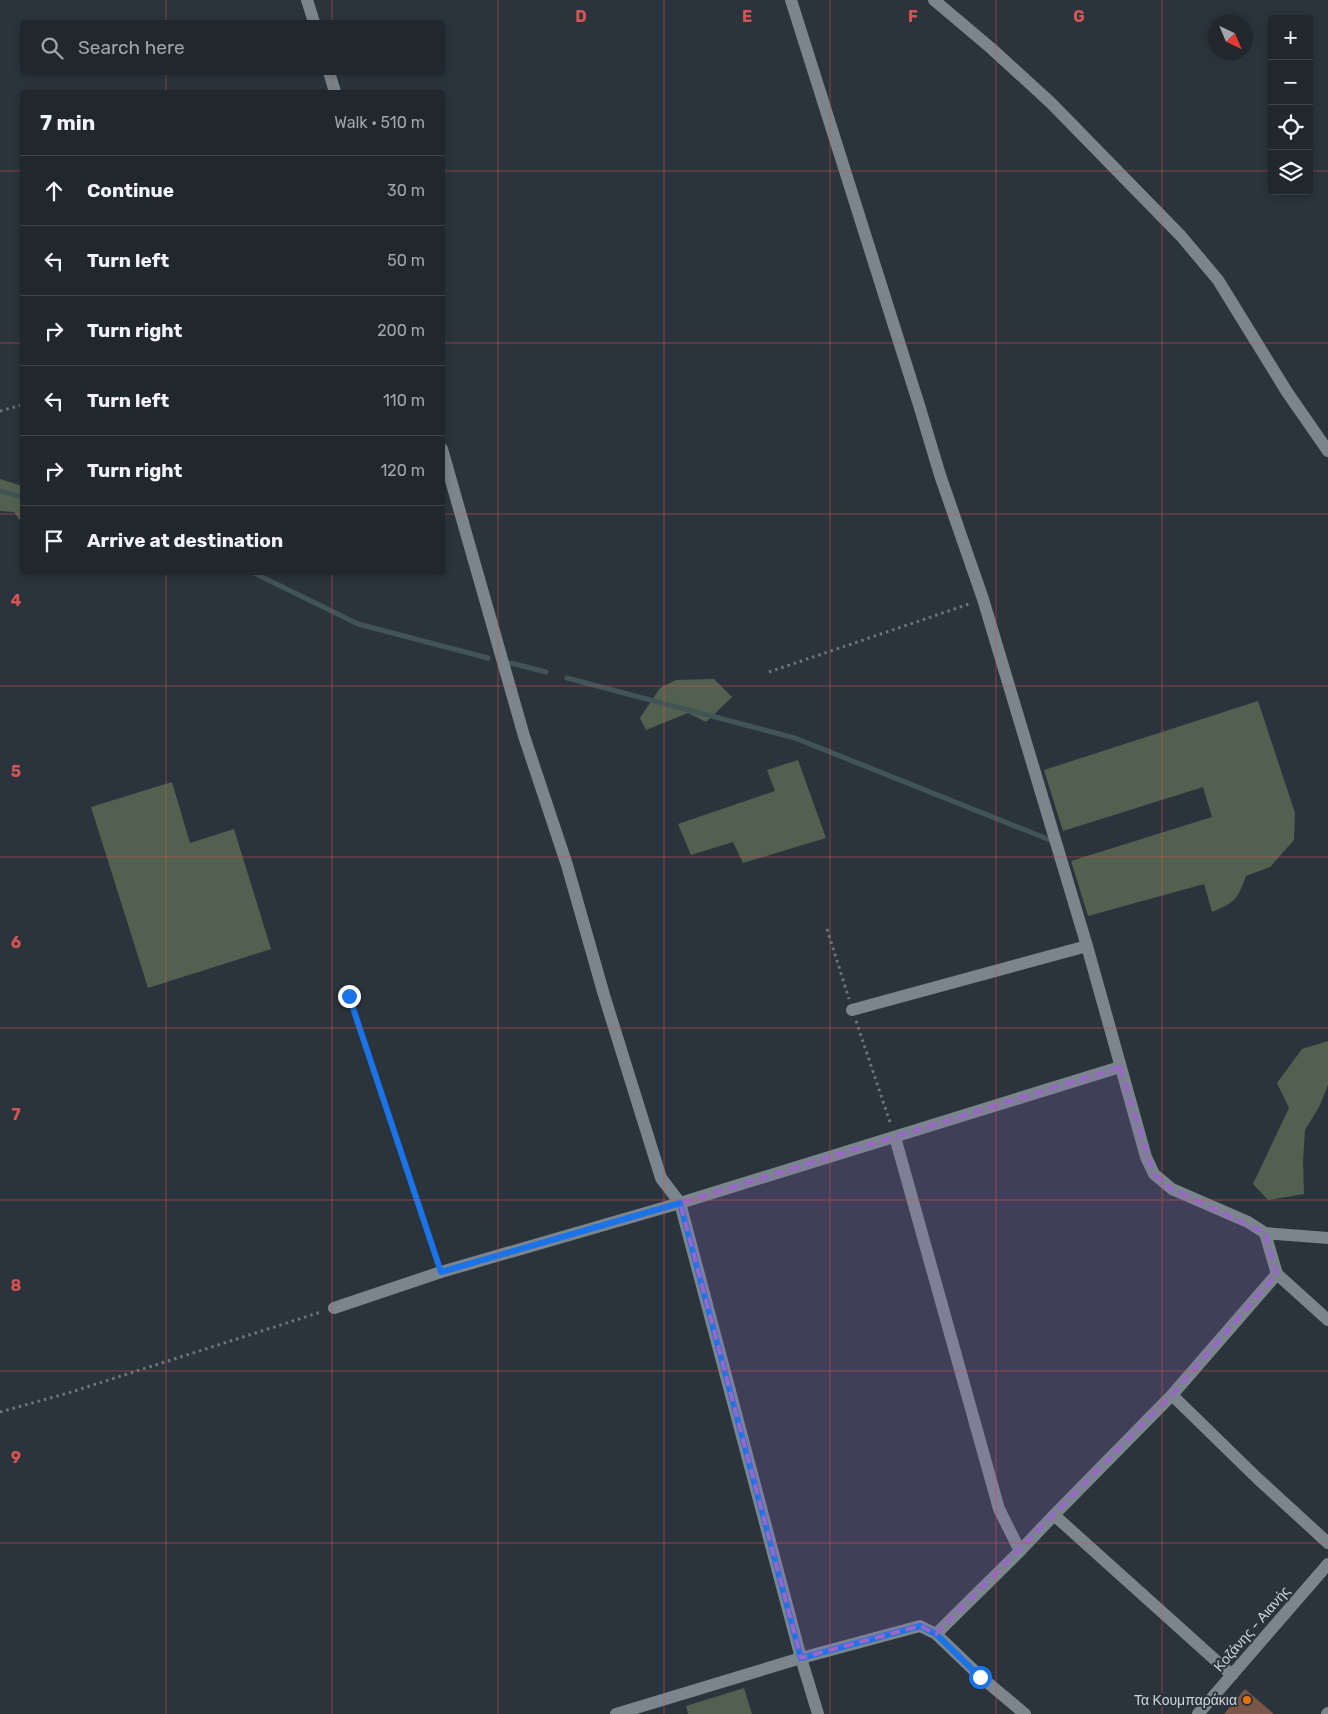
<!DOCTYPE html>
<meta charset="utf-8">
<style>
:root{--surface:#20272d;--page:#2d3339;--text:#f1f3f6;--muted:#a2a5aa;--line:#3d4449}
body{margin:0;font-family:Rubik,sans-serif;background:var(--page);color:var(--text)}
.controls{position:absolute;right:15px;top:15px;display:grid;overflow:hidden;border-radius:5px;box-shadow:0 2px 8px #0003}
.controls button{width:45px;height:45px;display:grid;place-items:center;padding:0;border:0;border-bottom:1px solid var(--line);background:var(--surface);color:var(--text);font:25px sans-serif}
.compass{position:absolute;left:1208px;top:15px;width:45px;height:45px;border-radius:50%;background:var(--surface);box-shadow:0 2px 8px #0003;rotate:136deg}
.stop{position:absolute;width:15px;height:15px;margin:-11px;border:4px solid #1a73e8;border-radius:50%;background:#fff}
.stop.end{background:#1a73e8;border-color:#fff;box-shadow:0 1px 5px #0008}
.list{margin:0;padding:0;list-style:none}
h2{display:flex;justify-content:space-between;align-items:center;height:65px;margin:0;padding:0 20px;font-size:21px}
h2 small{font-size:16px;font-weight:400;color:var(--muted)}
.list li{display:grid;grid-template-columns:32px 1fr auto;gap:15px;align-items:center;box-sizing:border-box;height:70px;padding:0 20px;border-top:1px solid var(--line)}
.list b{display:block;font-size:19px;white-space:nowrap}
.list em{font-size:16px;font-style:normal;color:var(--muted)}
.icon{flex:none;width:28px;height:28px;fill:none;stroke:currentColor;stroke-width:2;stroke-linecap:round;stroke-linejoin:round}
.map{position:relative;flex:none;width:1328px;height:1714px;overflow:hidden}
.search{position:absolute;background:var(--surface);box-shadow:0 2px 8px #0003;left:20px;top:20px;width:425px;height:55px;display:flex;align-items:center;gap:12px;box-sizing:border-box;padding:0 18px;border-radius:5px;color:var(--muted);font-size:19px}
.panel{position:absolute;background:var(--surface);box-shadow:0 2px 8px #0003;left:20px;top:90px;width:425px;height:485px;border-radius:5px}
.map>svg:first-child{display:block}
</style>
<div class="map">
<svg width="1328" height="1714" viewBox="0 0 1328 1714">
<rect width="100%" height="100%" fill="#2b343c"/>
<path fill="#52614f" d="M0,479L22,486V523L14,512L0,511Z
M714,679L732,697L706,722L688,713L646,730L640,718L660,688L676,680Z
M1258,701L1295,813L1294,840L1270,867L1246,876C1237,900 1236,902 1212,912L1204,884L1088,916L1071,861L1212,817L1203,787L1063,831L1044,770Z
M798,760L826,838L743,863L733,842L691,855L678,824L775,791L767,770Z
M172,782L190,843L234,829L271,949L148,988L91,807Z
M1328,1041V1085L1319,1107L1305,1130L1303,1161L1304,1194L1268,1200L1253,1184L1289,1108L1277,1083L1302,1049Z
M744,1688L752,1714H688L686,1706Z"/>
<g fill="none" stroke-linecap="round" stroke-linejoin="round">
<path stroke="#415456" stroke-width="5" d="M0,491L22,497
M252,572L358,624L488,658
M511,663L546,672
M567,678L795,738L1050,840"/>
</g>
<path fill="#785648" d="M1245,1689L1274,1714H1224Z"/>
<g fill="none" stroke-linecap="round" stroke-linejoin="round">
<path stroke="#6e767d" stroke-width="3" stroke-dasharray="2.5 4" stroke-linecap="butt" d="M0,411L22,405
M769,672L972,603
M827,929L849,999
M349,996L437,1260
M856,1021L891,1125
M0,1412L68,1393L321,1312"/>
<path stroke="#7a858d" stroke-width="12" d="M307,0L314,22
M791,0L919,405L940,475L983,599L1087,946L1146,1157L1154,1174L1172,1189L1248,1222L1265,1233L1277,1274L1328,1320
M934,0L992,49L1051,103L1181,236L1218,280L1287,392L1328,451
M329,72L335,92
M442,449L524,736L567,865L604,995L661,1178L680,1203L801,1658L818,1714
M852,1010L1087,946
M895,1137L999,1509L1020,1551
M1265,1233L1328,1238
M334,1308L441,1272L680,1203L1120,1067
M1172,1395L1257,1478L1328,1543
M1054,1515L1232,1675
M936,1634L1020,1551L1054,1515L1172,1395L1277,1274
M616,1714L801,1658L920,1626L936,1634L981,1677L1025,1714
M1327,1714L1328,1713"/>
<path stroke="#7a858d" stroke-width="12" d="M1198,1714L1328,1564"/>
</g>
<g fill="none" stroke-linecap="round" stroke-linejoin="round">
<path stroke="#1a73e8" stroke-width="6" d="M349,996L441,1272L680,1203L801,1658L920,1626L936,1634L980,1677"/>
</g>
<path fill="#9867c8" fill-opacity="0.2" stroke="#9867c8" stroke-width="4" stroke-dasharray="10 6" stroke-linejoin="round" d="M1120,1067L1154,1174L1172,1189L1265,1233L1277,1274L1172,1395L936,1634L920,1626L801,1658L680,1203Z"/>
<path fill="none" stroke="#d45354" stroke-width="1" stroke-opacity="0.55" d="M166,0V22M332,0V22M498,0V1714M664,0V1714M830,0V1714M996,0V1714M1162,0V1714M166,72V92M332,72V92M0,171H22M442,171H1272M1309,171H1328M0,343H22M442,343H1328M0,514H22M442,514H1328M166,572V1714M332,572V1714M0,686H1328M0,857H1328M0,1028H1328M0,1200H1328M0,1371H1328M0,1543H1328"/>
<circle fill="#e8710a" stroke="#2b343c" stroke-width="2" cx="1247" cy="1700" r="5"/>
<g text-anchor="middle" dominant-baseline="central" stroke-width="4" stroke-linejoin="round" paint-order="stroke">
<g font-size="14" fill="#cfd5da" stroke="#2b343c">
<text transform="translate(1252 1629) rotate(-49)">Κοζάνης - Αιανής</text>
</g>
<g font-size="14" fill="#cfd5da" stroke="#2b343c" text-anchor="end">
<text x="1237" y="1700">Τα Κουμπαράκια</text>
</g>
</g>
<g font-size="16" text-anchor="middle" font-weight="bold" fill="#d45354" stroke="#2b343c" stroke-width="4" stroke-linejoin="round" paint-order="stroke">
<text x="581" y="22">D</text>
<text x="747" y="22">E</text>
<text x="913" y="22">F</text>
<text x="1079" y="22">G</text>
<text x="16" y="606">4</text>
<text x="16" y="777">5</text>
<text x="16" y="948">6</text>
<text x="16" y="1120">7</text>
<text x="16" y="1291">8</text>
<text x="16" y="1463">9</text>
</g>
</svg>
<div class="controls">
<button>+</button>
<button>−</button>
<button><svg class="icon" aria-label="locate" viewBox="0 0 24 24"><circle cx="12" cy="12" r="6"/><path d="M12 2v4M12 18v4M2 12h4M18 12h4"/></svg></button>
<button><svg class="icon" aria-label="layers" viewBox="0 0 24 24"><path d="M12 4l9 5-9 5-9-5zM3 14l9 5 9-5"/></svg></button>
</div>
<svg class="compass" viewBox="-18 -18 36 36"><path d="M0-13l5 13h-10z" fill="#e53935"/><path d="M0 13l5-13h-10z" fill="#a2a5aa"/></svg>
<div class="stop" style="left:980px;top:1677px"></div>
<div class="stop end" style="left:349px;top:996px"></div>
<div class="search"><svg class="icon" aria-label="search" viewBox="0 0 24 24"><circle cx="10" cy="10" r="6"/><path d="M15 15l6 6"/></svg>Search here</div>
<section class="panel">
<h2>7 min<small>Walk · 510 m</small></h2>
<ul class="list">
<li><svg class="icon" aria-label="ahead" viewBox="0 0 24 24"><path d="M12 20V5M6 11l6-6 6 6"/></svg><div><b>Continue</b></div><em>30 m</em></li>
<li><svg class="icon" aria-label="left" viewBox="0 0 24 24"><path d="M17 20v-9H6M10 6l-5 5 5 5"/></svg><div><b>Turn left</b></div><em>50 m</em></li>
<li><svg class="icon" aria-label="right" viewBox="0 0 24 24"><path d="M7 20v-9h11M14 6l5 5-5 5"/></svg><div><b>Turn right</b></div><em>200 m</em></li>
<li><svg class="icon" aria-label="left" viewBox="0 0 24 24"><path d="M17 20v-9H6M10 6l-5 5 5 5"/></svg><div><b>Turn left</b></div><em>110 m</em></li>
<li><svg class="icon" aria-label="right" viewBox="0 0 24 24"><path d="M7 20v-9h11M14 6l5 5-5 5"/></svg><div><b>Turn right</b></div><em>120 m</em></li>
<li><svg class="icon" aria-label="arrive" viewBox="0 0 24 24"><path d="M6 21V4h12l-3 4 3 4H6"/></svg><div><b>Arrive at destination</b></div></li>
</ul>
</section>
</div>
